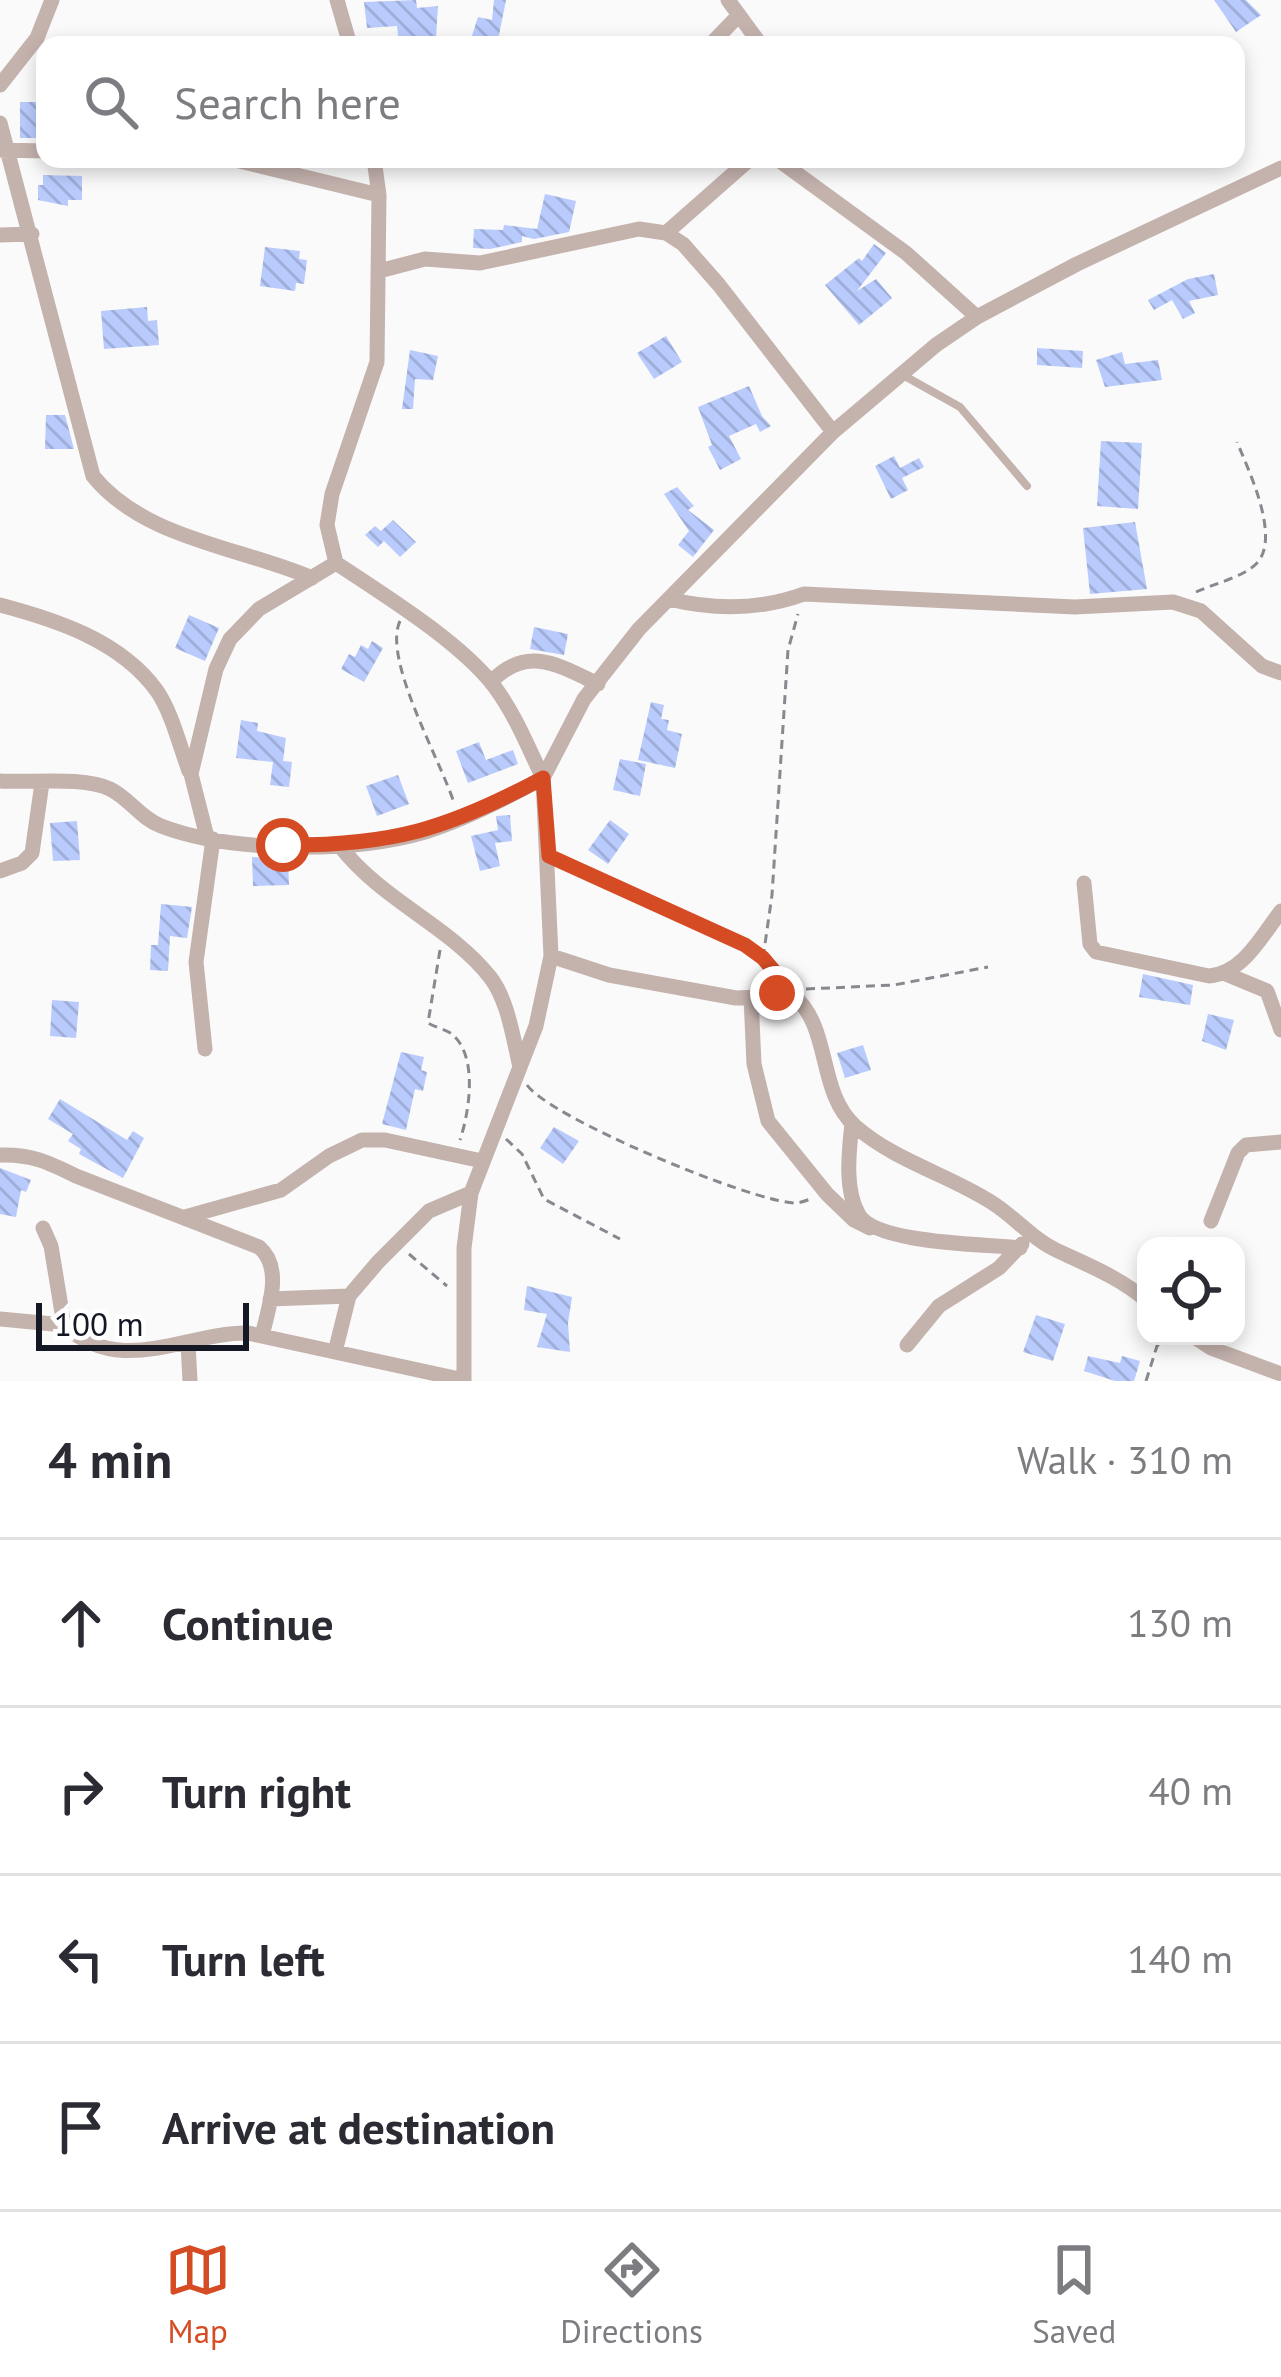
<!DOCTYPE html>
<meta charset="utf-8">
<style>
:root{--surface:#fff;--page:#f2f2f3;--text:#2b2b33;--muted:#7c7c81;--line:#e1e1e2;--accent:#d54c24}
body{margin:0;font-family:"PT Sans",sans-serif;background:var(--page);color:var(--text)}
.controls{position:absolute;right:36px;bottom:36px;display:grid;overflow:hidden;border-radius:24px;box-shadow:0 6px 18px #0003}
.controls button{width:108px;height:108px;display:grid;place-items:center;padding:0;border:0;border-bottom:3px solid var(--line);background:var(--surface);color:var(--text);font:60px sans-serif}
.scale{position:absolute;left:36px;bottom:30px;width:213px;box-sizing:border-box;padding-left:12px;border:6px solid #141824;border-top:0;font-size:33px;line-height:42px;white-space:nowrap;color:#141824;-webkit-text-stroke:9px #fff;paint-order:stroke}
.stop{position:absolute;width:36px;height:36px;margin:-27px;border:9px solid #d54c24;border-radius:50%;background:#fff}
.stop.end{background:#d54c24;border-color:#fff;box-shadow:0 3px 12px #0008}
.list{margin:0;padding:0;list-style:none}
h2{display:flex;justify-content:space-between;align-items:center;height:156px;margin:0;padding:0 48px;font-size:51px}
h2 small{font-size:39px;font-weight:400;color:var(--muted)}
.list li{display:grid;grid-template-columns:78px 1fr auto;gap:36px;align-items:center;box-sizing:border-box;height:168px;padding:0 48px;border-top:3px solid var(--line)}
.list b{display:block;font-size:45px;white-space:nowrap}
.list em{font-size:39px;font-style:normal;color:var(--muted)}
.icon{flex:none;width:66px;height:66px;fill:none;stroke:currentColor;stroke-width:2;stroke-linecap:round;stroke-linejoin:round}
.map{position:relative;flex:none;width:1281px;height:1381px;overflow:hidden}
.search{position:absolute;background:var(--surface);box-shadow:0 6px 18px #0003;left:36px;right:36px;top:36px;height:132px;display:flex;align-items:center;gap:30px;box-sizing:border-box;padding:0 42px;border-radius:24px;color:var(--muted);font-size:45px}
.sheet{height:828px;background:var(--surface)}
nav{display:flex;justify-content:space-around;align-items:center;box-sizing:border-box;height:168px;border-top:3px solid var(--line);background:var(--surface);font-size:33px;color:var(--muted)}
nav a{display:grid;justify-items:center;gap:6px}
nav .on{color:var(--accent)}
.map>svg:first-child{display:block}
</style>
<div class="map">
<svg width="1281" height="1381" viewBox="0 0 1281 1381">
<defs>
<pattern id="building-back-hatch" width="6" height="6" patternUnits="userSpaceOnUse" patternTransform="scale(3)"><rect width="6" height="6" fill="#b9cbfd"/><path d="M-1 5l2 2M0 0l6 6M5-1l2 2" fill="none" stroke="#9eaed9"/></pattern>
</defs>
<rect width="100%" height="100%" fill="#fafafa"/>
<path fill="url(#building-back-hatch)" d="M416,0L417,8L438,6L436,38L417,40L418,45H399L397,26L367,28L364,2Z
M494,0H506L498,40L494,39L493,45H469L478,17L492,20Z
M1214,0H1246L1261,15L1236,32Z
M20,102H44V138H20Z
M43,175L82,176V200H68V206L38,200V185H43Z
M545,194L576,201L569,232L534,239L522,236V242L490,249L473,248L474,229L503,230L504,225L537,229Z
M874,244L886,253L857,291L876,279L892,298L859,325L825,285L859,258L862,261Z
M265,247L300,251L299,259L307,260L304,284L296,283L295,291L260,286Z
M1214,274L1218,295L1189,301L1195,313L1183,319L1172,300L1154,310L1148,300L1188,279Z
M147,307L148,321L157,320L159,345L104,349L101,311Z
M666,336L682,362L654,379L637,353Z
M1037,348L1083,351L1082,368L1037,365Z
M410,350L438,356L433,380L415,379L413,409H402Z
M1122,352L1125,364L1158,360L1162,380L1105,387L1096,360Z
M749,386L762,416L771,426L760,432L756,424L729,436L741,459L720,470L708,447L712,445L698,407Z
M46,415H65L74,449H45Z
M1101,441L1142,443L1138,509L1097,506Z
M894,456L900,468L919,458L924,467L902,478L908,490L891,499L875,466Z
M677,487L694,506L688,510L714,530L693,557L678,545L689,531L664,494Z
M393,520L416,542L400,557L384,541L378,547L365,535L375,526L381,531Z
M1135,522L1147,589L1090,594L1083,528Z
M189,615L219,628L205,661L175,648Z
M534,627L568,634L564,655L530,649Z
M372,641L383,648L364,682L341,669L349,654L355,657L361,645L368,649Z
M651,702L664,705L661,719L669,720L667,730L682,734L675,768L638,760Z
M241,720L258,723L257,731L286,738L283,761L292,762L289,787L270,785L273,762L236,758Z
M479,742L486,760L513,750L518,764L468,783L456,751Z
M620,759L646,764L640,796L613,790Z
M398,775L409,804L377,816L366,786Z
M510,815L512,841L495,843L500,866L480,871L471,836L498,830L496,816Z
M610,820L629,834L608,864L588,850Z
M77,821L80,860L53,861L50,823Z
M252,857L288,859L289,885L253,886Z
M161,904L192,907L187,938L170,936L168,971L150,970L151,945H158Z
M1143,974L1193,985L1190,1005L1139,997Z
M52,1000L79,1002L76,1038L50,1036Z
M1208,1014L1234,1020L1226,1050L1202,1041Z
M863,1045L871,1070L845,1078L837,1053Z
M401,1052L424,1057L421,1070L427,1072L423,1091L415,1089L406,1130L382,1124Z
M60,1099L127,1140L133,1131L144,1138L123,1178L79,1154L81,1149L68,1141L73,1134L48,1119Z
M554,1127L579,1141L563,1164L540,1148Z
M0,1168L31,1180L26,1192L21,1190L16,1217L0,1214Z
M527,1286L572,1297L568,1323L570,1352L537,1347L547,1314L524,1310Z
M1036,1315L1065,1324L1053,1361L1023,1352Z
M1088,1356L1120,1363L1122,1356L1140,1361L1134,1381H1115L1084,1371Z"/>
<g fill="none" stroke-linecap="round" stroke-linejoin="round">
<path stroke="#87898f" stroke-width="3" stroke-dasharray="9 6" stroke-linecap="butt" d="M1196,592C1213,584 1244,577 1257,563C1281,537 1248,469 1237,442
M400,621C382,659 441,761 454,803
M559,861L745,945L763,958L781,979
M440,950L428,1023C436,1028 449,1030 454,1036C478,1059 469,1113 460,1140
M763,958L772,895L788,650L798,614
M806,989L894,985L988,967
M527,1085C550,1118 752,1202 795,1203C800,1203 808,1200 813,1198
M506,1139L522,1154L544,1199L620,1239
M409,1254L447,1286
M1146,1381L1157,1346L1169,1336"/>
<path stroke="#c4b2ad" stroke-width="8" d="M901,374L960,407L1027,486"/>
<path stroke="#c4b2ad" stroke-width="15" d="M337,0L350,45
M728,0L761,45
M710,45L739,15
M0,85L37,38L52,0
M0,123L93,476C144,539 240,547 312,578
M0,150L45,151
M231,159L379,195
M777,159L906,253L977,317
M666,233L750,159
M0,235L32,234
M379,271L425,259L480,263L639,229L666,233L683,244L719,285L833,432
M669,599C714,610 760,610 804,594L1075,607L1173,602L1201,611L1262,666L1281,673
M0,605C57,620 121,641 157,691C172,713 180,747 189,771
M491,682C526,645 557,664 598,684
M0,781C30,783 84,776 110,789C129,798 140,818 161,826C232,853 353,853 425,832C466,819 505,799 543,778C528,747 515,714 494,686C459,641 384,595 336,563L327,525L332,494L377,362L379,195L374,159
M207,837L191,774L216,669L230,639L259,609L336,563
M339,845C382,901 450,926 490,977C508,1000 513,1038 520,1067
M0,871L22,863L32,853L42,783
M1084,883L1090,944L1096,952L1209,976C1243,973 1261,937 1281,911
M551,956L609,975L736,998L793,995C832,1028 817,1092 855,1126C895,1161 947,1174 991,1202C1014,1216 1033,1240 1058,1251C1090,1266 1118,1277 1146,1300
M1226,974L1267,991L1281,1030
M751,997L754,1064L768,1121L827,1194L854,1220L870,1228
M205,1049L196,962L213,839
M852,1123C849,1151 844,1190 859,1215C877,1244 985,1244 1020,1248
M0,1155C31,1154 48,1162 76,1176L259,1247C284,1268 268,1309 262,1336
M185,1217L281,1190L329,1156L362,1140H385L482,1161
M1211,1221L1238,1153L1246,1145L1281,1142
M43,1228L51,1246L64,1325C121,1378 186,1332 248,1333L464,1380
M270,1299L349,1296
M0,1319L64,1325
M1193,1336L1211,1348L1281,1374
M188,1343L190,1381
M907,1345L939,1306L999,1268L1022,1244
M335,1352L349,1296L378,1262L429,1211L471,1193
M464,1381V1248L471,1193L536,1026L551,956L543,778L584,699L639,629L833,432L936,345L977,317L1077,264L1281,168"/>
</g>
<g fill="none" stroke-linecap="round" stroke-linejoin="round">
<path stroke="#d54c24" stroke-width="15" d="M283,845C391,846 448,829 543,778L549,856L745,945L763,958L794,995L777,993"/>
</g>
</svg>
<div class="controls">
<button><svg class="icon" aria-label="locate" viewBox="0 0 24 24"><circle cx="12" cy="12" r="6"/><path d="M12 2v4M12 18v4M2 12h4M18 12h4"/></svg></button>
</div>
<div class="scale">100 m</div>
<div class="stop" style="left:283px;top:845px"></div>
<div class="stop end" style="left:777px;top:993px"></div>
<div class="search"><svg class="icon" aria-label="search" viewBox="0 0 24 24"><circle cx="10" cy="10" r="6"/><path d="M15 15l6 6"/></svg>Search here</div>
</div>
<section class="sheet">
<h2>4 min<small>Walk · 310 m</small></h2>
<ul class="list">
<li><svg class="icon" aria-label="ahead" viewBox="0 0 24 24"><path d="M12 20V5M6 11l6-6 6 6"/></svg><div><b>Continue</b></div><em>130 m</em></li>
<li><svg class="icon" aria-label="right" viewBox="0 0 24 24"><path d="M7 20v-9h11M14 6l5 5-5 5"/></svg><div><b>Turn right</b></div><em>40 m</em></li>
<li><svg class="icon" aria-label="left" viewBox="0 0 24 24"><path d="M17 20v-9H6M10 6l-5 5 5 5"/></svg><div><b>Turn left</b></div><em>140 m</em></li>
<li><svg class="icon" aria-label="arrive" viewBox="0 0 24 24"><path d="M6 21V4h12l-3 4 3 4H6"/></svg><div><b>Arrive at destination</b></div></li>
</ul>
</section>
<nav>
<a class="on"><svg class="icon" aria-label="map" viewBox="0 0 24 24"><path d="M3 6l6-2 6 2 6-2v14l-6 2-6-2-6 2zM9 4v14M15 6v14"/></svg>Map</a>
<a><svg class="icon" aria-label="directions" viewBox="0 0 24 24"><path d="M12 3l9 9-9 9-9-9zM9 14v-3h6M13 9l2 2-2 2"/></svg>Directions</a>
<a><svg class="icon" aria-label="saved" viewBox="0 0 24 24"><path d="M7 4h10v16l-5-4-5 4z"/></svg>Saved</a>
</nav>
